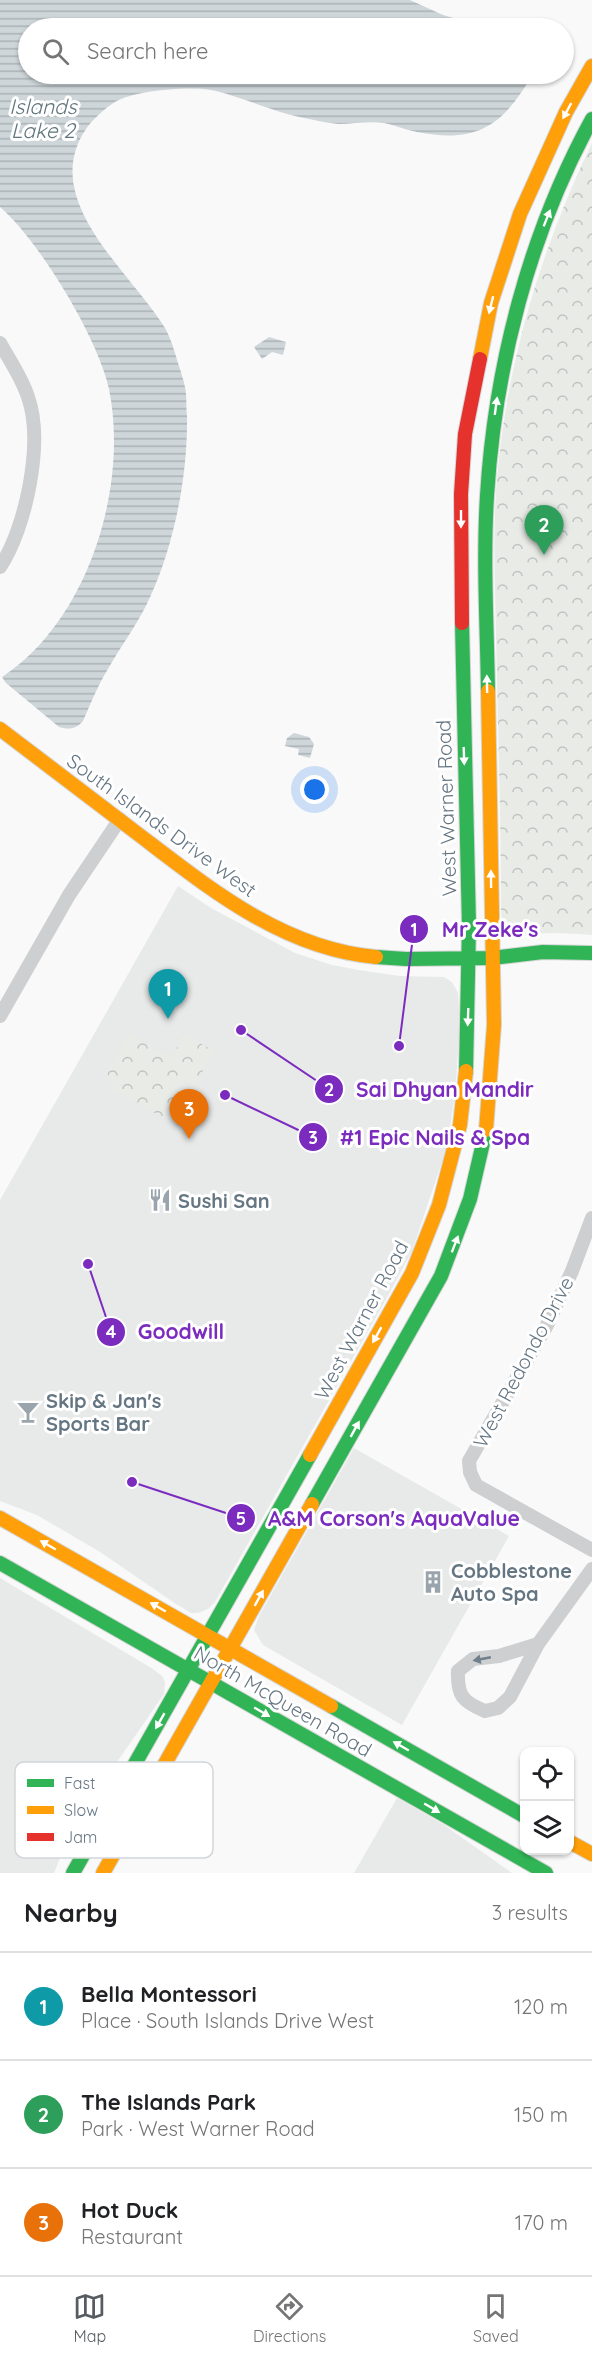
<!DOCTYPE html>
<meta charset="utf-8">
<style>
:root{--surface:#fff;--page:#f2f2f2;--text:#202124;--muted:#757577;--line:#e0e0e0;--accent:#565c61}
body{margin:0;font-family:Quicksand,sans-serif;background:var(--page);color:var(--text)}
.controls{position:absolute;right:18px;bottom:18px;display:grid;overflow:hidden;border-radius:12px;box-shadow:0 2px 4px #0004}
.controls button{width:54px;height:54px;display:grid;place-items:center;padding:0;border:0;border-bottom:2px solid var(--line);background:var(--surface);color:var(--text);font:30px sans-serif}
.you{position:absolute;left:315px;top:790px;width:21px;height:21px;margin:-15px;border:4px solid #fff;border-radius:50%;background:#1a73e8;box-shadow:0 0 0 9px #1a73e833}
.badge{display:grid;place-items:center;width:39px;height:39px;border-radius:50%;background:var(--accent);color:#fff;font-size:20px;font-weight:700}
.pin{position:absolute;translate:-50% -50px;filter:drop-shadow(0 2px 3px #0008)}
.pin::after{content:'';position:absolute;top:32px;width:21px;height:18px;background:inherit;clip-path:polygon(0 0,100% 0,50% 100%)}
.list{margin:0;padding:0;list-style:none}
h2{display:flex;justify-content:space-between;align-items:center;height:78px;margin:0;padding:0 24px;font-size:26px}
h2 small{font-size:20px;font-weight:400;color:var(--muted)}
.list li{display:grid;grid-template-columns:39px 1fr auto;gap:18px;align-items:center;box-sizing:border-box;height:108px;padding:0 24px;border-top:2px solid var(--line)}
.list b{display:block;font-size:22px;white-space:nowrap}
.list p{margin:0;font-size:20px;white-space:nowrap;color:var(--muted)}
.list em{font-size:20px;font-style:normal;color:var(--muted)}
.icon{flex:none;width:33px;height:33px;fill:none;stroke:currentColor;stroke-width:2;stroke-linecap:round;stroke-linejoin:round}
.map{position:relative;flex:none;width:592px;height:1873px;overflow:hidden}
.search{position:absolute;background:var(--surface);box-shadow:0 2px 4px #0004;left:18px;right:18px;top:18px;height:66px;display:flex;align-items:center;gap:15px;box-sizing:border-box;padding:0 21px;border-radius:33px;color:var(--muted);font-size:22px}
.sheet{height:402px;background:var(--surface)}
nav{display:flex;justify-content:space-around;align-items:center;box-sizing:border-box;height:84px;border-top:2px solid var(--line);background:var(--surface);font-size:16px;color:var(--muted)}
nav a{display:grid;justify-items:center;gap:3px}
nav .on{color:var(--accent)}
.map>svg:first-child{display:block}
</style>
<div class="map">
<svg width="592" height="1873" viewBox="0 0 592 1873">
<defs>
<pattern id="park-crowns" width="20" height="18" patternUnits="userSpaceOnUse" patternTransform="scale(1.5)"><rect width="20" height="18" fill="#e8ebe6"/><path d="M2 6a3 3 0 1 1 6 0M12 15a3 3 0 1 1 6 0" fill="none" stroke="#c0c3c0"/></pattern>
<pattern id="water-rules" width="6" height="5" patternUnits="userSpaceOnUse" patternTransform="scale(1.5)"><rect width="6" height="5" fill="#ced6d9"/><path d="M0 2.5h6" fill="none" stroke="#abb2b5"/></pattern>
</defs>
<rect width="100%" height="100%" fill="#f9f9f9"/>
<path fill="#e8e9e9" d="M178,886L211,908L295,953L332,965L359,970L400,976L444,977L452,982L458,993L460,1022L455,1095L447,1147L412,1251L389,1294L215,1602L208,1609L198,1613H191L176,1604L100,1552L37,1515L0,1501V1200Z
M354,1448L509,1536L402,1725L263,1645L254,1630L259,1616Z
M0,1578L153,1669L162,1676L165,1682L164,1694L115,1765L60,1858L54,1873H0Z
M397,1798L444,1825L512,1873H354Z"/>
<path fill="url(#park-crowns)" d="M592,143V935C579,934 566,933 553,933C533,933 504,941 501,913C501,821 498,729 496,636C495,578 492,517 499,459C511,348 544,243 592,143Z
M129,1034L171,1058L184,1034L214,1051L194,1086L183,1080L162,1117L111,1088L114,1086L107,1073Z"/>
<path fill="url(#water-rules)" d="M0,0H410L443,15L487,28H28V74H533C503,125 478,144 417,132C405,130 395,125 384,123C369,121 353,124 338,124C328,123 319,121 309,119C277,114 248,99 216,91C194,85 135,90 115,102C104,109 93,119 86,129C38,200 131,272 165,328C170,337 174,349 177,360C180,369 183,378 185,387C187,396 186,406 187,416C188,473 175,542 151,595C140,621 122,644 108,669C98,685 91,703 83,721C76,729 70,730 59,727L6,683L2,677C88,621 129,487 109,389C98,338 40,242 0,207Z
M269,337L286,342L283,355L272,352L262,359L254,347Z
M294,733L309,737L314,744L310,758L298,755L299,749L285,746L287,738Z"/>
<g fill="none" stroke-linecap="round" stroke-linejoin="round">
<g stroke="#d5d6d7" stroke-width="16">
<path id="fast" d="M462,623L469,926L466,1071
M488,691C487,626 483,561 487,496C495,366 529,234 592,119
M376,957L406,959L492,958L543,952L592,953
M312,1504L441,1276L470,1199L486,1130
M0,1563L546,1873
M331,1706L524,1816
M73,1873L310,1455"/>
</g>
<g stroke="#d5d6d7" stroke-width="16">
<path id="slow" d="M480,359L491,303L520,214L566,112L592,66
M0,729C46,764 92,799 138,834C209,888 283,949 376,957
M486,1130L494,1025L488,691
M310,1455L412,1273L439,1205L460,1125L466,1071
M0,1518L331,1706
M570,1842L592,1854
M103,1873L312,1504"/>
</g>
<g stroke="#d5d6d7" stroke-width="16">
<path id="jam" d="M462,623L461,494L465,434L480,359"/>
</g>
<path stroke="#cecfd0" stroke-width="14" d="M0,343C10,361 22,378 28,397C44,442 26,528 0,567
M0,1016L69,895L120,819
M592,1218L572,1271L547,1325L469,1461L470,1472L476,1485L592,1550
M538,1644L499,1656L473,1659L458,1671C457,1696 463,1702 485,1711L498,1708L510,1697L538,1644L592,1569"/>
<use href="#fast" stroke="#30b455" stroke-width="14"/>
<use href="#slow" stroke="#ff9f0a" stroke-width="14"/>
<use href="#jam" stroke="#e5322d" stroke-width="14"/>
</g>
<defs><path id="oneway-solid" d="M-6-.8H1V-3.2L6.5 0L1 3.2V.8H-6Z" transform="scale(1.5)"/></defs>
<g fill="#fff">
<use href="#oneway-solid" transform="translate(567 111) rotate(118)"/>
<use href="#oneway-solid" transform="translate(547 218) rotate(-68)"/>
<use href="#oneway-solid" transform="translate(491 305) rotate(104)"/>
<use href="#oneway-solid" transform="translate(496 406) rotate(-82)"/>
<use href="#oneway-solid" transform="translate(461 519) rotate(90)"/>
<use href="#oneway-solid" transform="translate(487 684) rotate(-91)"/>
<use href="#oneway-solid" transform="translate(464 756) rotate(88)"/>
<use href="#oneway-solid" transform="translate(491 879) rotate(-91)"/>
<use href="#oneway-solid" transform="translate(468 1017) rotate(92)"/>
<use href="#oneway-solid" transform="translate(455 1244) rotate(-69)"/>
<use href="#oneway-solid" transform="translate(377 1335) rotate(119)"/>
<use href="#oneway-solid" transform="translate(355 1429) rotate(-61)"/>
<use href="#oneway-solid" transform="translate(48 1545) rotate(-150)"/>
<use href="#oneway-solid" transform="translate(259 1598) rotate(-61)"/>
<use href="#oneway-solid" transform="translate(158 1607) rotate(-150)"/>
<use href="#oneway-solid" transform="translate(262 1712) rotate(30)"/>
<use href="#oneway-solid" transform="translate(160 1721) rotate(120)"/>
<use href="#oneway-solid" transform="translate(401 1746) rotate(-150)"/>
<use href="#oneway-solid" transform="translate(432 1808) rotate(30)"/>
</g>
<use fill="#707f8b" href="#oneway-solid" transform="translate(482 1659) rotate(169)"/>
<defs>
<g id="restaurant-bare" transform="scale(1.8)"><path d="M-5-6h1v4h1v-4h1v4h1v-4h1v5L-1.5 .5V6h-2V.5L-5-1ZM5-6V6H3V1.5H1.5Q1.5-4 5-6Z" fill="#99a4ac" stroke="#fff" stroke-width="2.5" paint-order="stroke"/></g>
<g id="bar-bare" transform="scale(1.8)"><path d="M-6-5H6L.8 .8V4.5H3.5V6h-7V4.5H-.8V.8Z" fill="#99a4ac" stroke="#fff" stroke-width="2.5" paint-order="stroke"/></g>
<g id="building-bare" transform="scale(1.8)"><path d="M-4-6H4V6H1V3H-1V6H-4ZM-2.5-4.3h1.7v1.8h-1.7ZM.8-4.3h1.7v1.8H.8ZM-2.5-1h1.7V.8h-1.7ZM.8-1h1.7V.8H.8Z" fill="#99a4ac" stroke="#fff" stroke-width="2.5" paint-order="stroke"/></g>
</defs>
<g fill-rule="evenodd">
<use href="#restaurant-bare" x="160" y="1200"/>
<use href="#bar-bare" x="28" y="1412"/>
<use href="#building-bare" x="433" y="1582"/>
</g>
<g text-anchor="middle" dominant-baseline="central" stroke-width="6" stroke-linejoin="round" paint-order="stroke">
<g font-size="20" fill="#657683" stroke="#fff">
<text transform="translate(446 808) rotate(-92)">West Warner Road</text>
<text transform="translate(162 825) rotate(36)">South Islands Drive West</text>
<text transform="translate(361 1320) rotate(-62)">West Warner Road</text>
<text transform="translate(523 1362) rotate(-62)">West Redondo Drive</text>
<text transform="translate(283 1701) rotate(30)">North McQueen Road</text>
</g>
<g font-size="20" font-weight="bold" fill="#657683" stroke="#fff" text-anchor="start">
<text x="178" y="1200">Sushi San</text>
<text x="46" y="1400">Skip &amp; Jan's<tspan x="46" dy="23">Sports Bar</tspan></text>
<text x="451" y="1570">Cobblestone<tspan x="451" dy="23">Auto Spa</tspan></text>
</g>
<g font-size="21" font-style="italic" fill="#60757c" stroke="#fff">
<text x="43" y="106">Islands<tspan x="43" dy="24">Lake 2</tspan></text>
</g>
</g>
<rect x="15" y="1762" width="198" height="96" rx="9" fill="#fff" stroke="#d1d6da" stroke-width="1.5"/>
<rect x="27" y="1779" width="27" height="8" fill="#30b455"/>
<rect x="27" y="1806" width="27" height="8" fill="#ff9f0a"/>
<rect x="27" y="1833" width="27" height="8" fill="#e5322d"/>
<g font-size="16" fill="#657683">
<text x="64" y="1789">Fast</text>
<text x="64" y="1816">Slow</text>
<text x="64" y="1843">Jam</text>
</g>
<path fill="none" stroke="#7b2cbf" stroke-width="2" d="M399 1046L414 929M241 1030L329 1089M225 1095L313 1137M88 1264L111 1332M132 1482L241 1518"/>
<g fill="#7b2cbf" stroke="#fff" stroke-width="2">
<circle cx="399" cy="1046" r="6"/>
<circle cx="241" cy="1030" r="6"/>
<circle cx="225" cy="1095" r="6"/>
<circle cx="88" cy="1264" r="6"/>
<circle cx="132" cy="1482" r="6"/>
<circle cx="414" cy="929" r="15"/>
<circle cx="329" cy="1089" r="15"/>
<circle cx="313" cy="1137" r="15"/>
<circle cx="111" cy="1332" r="15"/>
<circle cx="241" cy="1518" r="15"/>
</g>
<g font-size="18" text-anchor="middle" font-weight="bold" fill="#fff">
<text x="414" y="936">1</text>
<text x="329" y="1096">2</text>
<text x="313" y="1144">3</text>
<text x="111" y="1338">4</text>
<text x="241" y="1525">5</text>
</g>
<g font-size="21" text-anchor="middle" font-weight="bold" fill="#7b2cbf" stroke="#fff" stroke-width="6" stroke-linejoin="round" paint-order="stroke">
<text x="490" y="937">Mr Zeke's</text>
<text x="445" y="1097">Sai Dhyan Mandir</text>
<text x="435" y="1145">#1 Epic Nails &amp; Spa</text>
<text x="181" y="1339">Goodwill</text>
<text x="394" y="1526">A&amp;M Corson's AquaValue</text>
</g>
</svg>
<div class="controls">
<button><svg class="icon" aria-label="locate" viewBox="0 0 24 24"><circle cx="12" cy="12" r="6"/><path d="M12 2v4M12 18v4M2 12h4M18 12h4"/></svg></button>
<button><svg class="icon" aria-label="layers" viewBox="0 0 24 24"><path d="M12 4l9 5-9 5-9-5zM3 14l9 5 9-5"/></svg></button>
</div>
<div class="you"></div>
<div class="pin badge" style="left:168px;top:1019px;background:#0f9aa8">1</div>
<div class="pin badge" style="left:544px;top:555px;background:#2e9e5b">2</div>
<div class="pin badge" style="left:189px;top:1139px;background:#e8710a">3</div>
<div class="search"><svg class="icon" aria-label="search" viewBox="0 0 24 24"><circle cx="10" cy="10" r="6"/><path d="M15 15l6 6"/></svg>Search here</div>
</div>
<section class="sheet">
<h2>Nearby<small>3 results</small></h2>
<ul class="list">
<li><span class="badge" style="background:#0f9aa8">1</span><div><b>Bella Montessori</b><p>Place · South Islands Drive West</p></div><em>120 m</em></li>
<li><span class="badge" style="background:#2e9e5b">2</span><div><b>The Islands Park</b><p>Park · West Warner Road</p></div><em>150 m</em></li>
<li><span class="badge" style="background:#e8710a">3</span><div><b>Hot Duck</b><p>Restaurant</p></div><em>170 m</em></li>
</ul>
</section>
<nav>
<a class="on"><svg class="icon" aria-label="map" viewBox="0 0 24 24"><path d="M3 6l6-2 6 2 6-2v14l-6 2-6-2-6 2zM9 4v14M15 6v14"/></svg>Map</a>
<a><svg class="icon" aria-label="directions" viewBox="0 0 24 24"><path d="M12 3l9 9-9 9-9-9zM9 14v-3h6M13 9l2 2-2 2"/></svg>Directions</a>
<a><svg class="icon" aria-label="saved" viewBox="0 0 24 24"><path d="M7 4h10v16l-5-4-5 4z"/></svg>Saved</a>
</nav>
